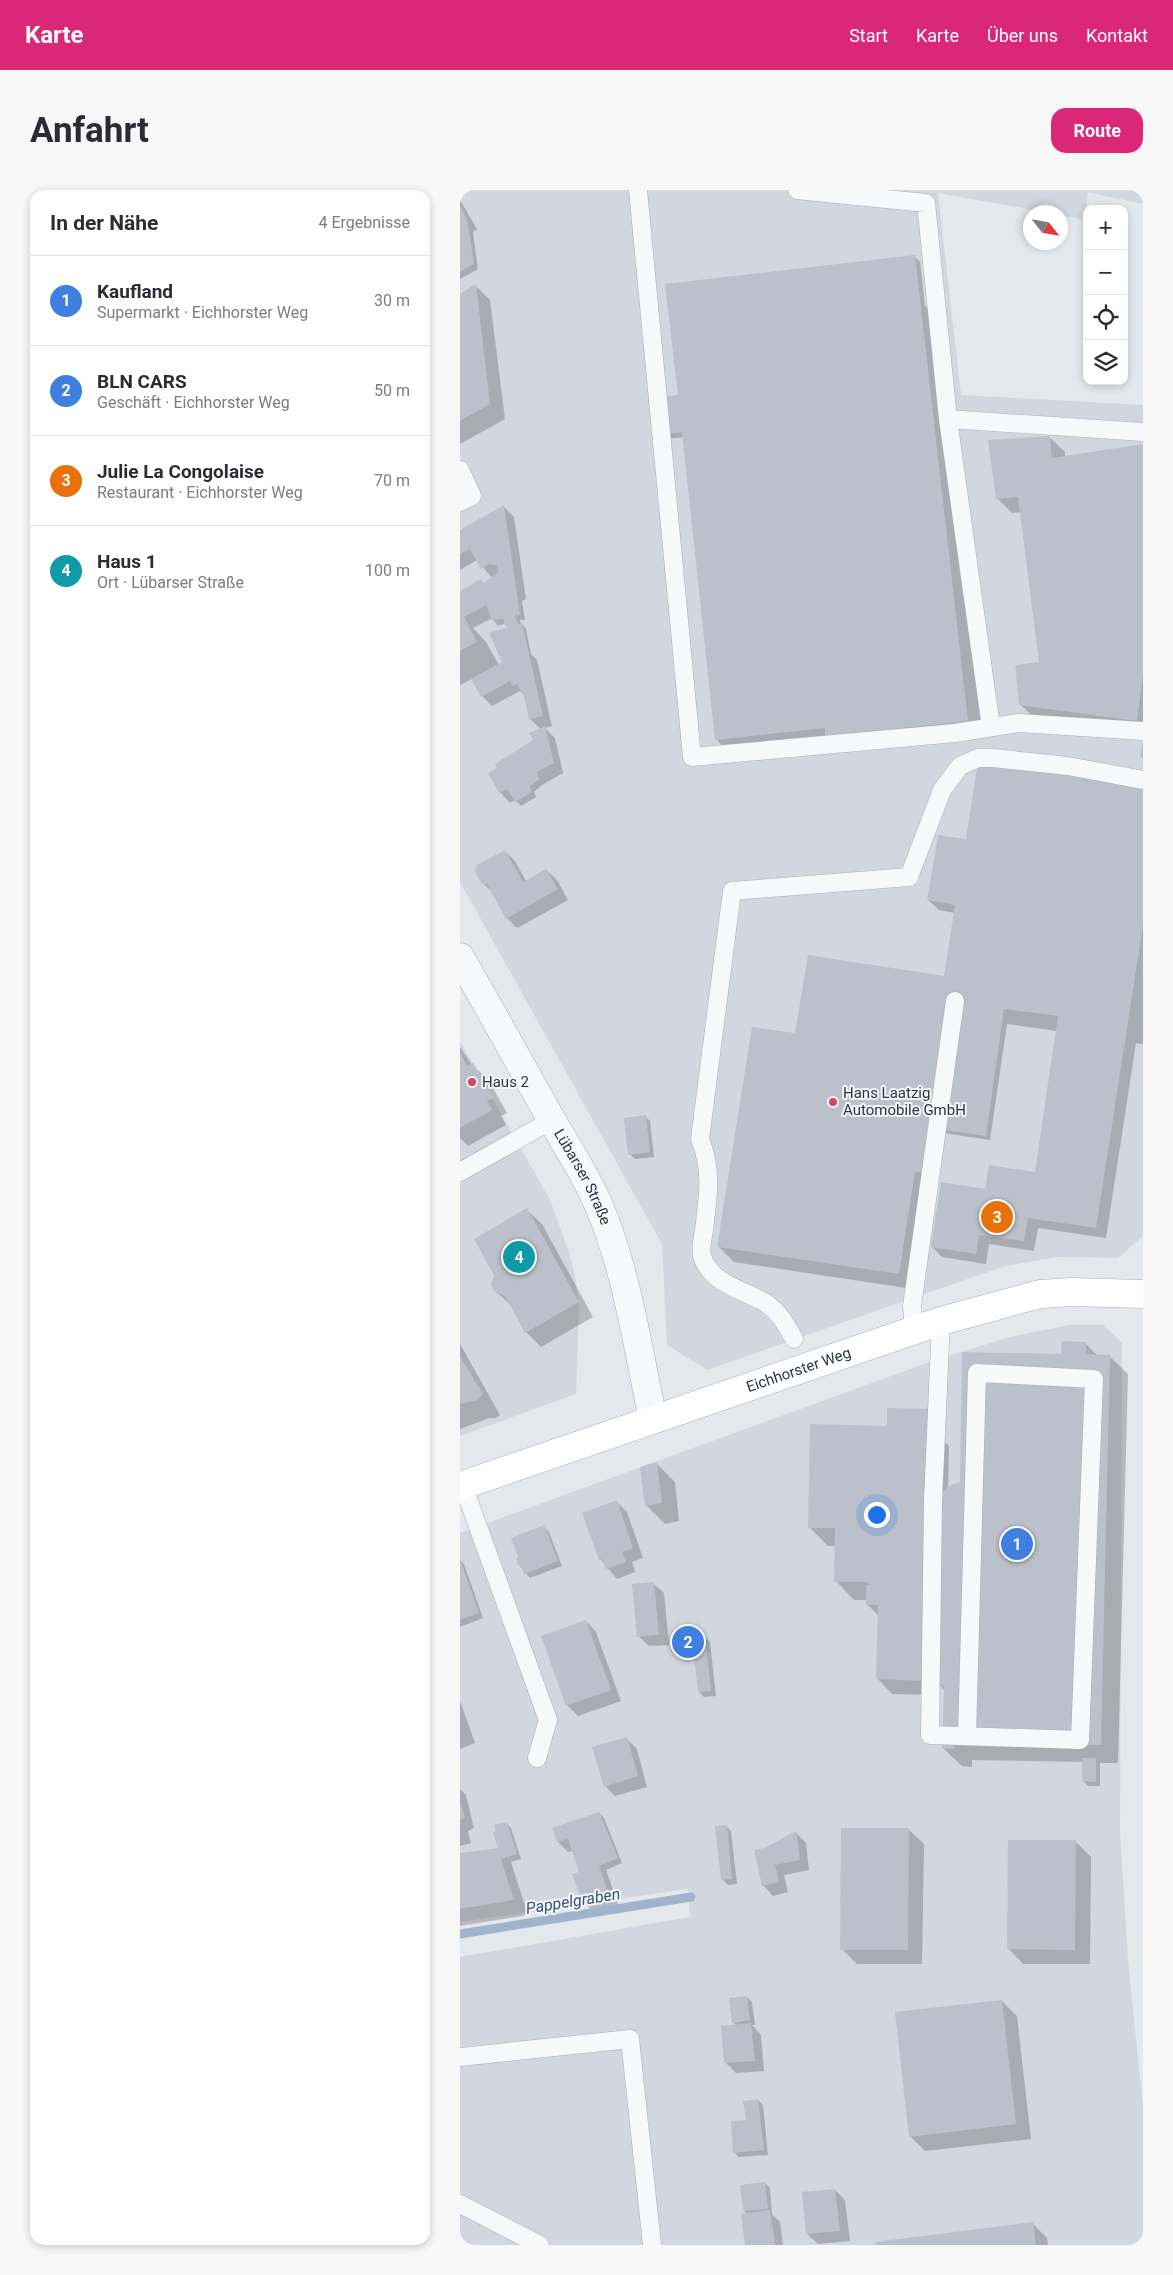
<!DOCTYPE html>
<html lang="de">
<meta charset="utf-8">
<style>
:root{--surface:#fff;--page:#f7f7f7;--text:#2b2b33;--muted:#7c7c81;--line:#e1e1e2;--accent:#db2777}
body{margin:0;font-family:Roboto,sans-serif;background:var(--page);color:var(--text)}
.controls{position:absolute;right:15px;top:15px;display:grid;overflow:hidden;border-radius:10px;box-shadow:0 2px 8px #0003}
.controls button{width:45px;height:45px;display:grid;place-items:center;padding:0;border:0;border-bottom:1px solid var(--line);background:var(--surface);color:var(--text);font:25px sans-serif}
.compass{position:absolute;left:563px;top:15px;width:45px;height:45px;border-radius:50%;background:var(--surface);box-shadow:0 2px 8px #0003;rotate:121deg}
.you{position:absolute;left:416px;top:1324px;width:18px;height:18px;margin:-12px;border:4px solid #fff;border-radius:50%;background:#1a73e8;box-shadow:0 0 0 8px #1a73e833}
.badge{display:grid;place-items:center;width:32px;height:32px;border-radius:50%;background:var(--accent);color:#fff;font-size:16px;font-weight:700}
.pin{position:absolute;translate:-50% -50%;border:2px solid #fff;box-shadow:0 1px 5px #0006}
.list{margin:0;padding:0;list-style:none}
h2{display:flex;justify-content:space-between;align-items:center;height:65px;margin:0;padding:0 20px;font-size:21px}
h2 small{font-size:16px;font-weight:400;color:var(--muted)}
.list li{display:grid;grid-template-columns:32px 1fr auto;gap:15px;align-items:center;box-sizing:border-box;height:90px;padding:0 20px;border-top:1px solid var(--line)}
.list b{display:block;font-size:19px;white-space:nowrap}
.list p{margin:0;font-size:16px;white-space:nowrap;color:var(--muted)}
.list em{font-size:16px;font-style:normal;color:var(--muted)}
.icon{flex:none;width:28px;height:28px;fill:none;stroke:currentColor;stroke-width:2;stroke-linecap:round;stroke-linejoin:round}
.map{position:relative;flex:none;width:683px;height:2055px;overflow:hidden;border-radius:15px}
header{display:flex;align-items:center;gap:30px;box-sizing:border-box;height:70px;padding:0 25px;background:var(--accent);color:#fff}
header strong{font-size:24px}
nav{display:flex;gap:28px;margin-inline-start:auto;font-size:18px}
.intro{display:flex;align-items:center;justify-content:space-between;box-sizing:border-box;height:120px;padding:0 30px}
h1{margin:0;font-size:35px}
.button{padding:12px 22px;border-radius:15px;background:var(--accent);color:#fff;font-size:18px;font-weight:700}
main{display:flex;gap:30px;padding:0 30px}
aside{flex:1;background:var(--surface);border-radius:15px;box-shadow:0 2px 8px #0003}
.map>svg:first-child{display:block}
</style>
<header>
<strong>Karte</strong>
<nav><a>Start</a><a>Karte</a><a>Über uns</a><a>Kontakt</a></nav>
</header>
<div class="intro"><h1>Anfahrt</h1><a class="button">Route</a></div>
<main>
<aside>
<h2>In der Nähe<small>4 Ergebnisse</small></h2>
<ul class="list">
<li><span class="badge" style="background:#3f7fe0">1</span><div><b>Kaufland</b><p>Supermarkt · Eichhorster Weg</p></div><em>30 m</em></li>
<li><span class="badge" style="background:#3f7fe0">2</span><div><b>BLN CARS</b><p>Geschäft · Eichhorster Weg</p></div><em>50 m</em></li>
<li><span class="badge" style="background:#e8710a">3</span><div><b>Julie La Congolaise</b><p>Restaurant · Eichhorster Weg</p></div><em>70 m</em></li>
<li><span class="badge" style="background:#0f9aa8">4</span><div><b>Haus 1</b><p>Ort · Lübarser Straße</p></div><em>100 m</em></li>
</ul>
</aside>
<div class="map">
<svg width="683" height="2055" viewBox="0 0 683 2055">
<rect width="100%" height="100%" fill="#e4e7ec"/>
<path fill="#d2d6de" d="M0,0H683V14L628,2L625,30L601,25L600,22H585L478,3L501,205L683,215V1046L658,1068L598,1067L545,1076L247,1180L207,1155L202,1054L0,692Z
M0,851L90,1010L109,1062L116,1091L119,1122L116,1204L0,1246Z
M609,1135H643L662,1153L660,1641L668,1771L683,1916V2055H0V1767L230,1727L228,1699L0,1732V1343L472,1171L550,1147Z"/>
<path fill="#0003" fill-rule="evenodd" d="M0,10L17,39L13,42L18,79L0,89Z
M455,67L460,72L465,116L474,126L522,546L271,565L257,550L224,247L206,249L219,206Z
M16,96L30,110L45,229L0,254V105Z
M590,248L605,262V267L683,256V544L575,529L560,514L580,473L562,322L552,323L537,308Z
M44,317L54,327L66,409L62,411L65,430H59L66,439L71,464L77,470L92,536L85,538L95,548L103,583L82,595L74,602L76,607L61,616L55,610L50,613L40,602L38,579L75,551L81,539L70,529L64,505L60,501L32,516L22,506L12,489L0,495V402L25,394L32,388L17,370L0,380V342ZM32,428L38,436L46,433L47,439L43,472L39,475L26,452L13,438Z
M683,598V854L676,853L646,1048L578,1038L574,1061L529,1054L526,1074L482,1067L472,1057L526,1001L576,983L597,841L547,834L530,950L477,942L453,1099L274,1072L259,1057L336,844L485,789L495,723L479,720L468,710L507,650Z
M45,661L55,671L66,691L86,680L97,690L108,710L57,738L47,728L33,703L23,693Z
M0,857L12,875L28,889L47,923L41,926L46,935L8,956L0,948Z
M185,926L190,931L194,967L175,969L170,964Z
M67,1020L82,1034L133,1127L81,1157L66,1142L52,1116L35,1101V1085Z
M625,1153L638,1166H649L668,1184L658,1573H640V1596H628L623,1591L624,1572L512,1570V1577L502,1576L483,1558L485,1501L480,1495L479,1505L432,1504L418,1489L419,1426L407,1414V1410H394L376,1391V1356H368L349,1337L476,1243L489,1256L488,1298L501,1293L603,1165Z
M0,1154L40,1225L36,1228H29L0,1239Z
M197,1274L215,1292L219,1331L205,1334L186,1315Z
M157,1312L167,1322L183,1368L172,1372L175,1382L157,1389L140,1369Z
M84,1337L89,1342L102,1376L70,1388L59,1375Z
M0,1370L4,1374L23,1428L0,1437Z
M193,1393L204,1403L209,1455L189,1456L178,1446Z
M126,1431L136,1442L161,1511L118,1526L108,1516L83,1447Z
M245,1447L250,1452L256,1506L244,1507L239,1502Z
M0,1511L15,1553L0,1559Z
M167,1549L177,1559L187,1597L155,1606L145,1596Z
M0,1599L6,1605L14,1638L8,1641L11,1653L0,1656Z
M139,1623L144,1628L162,1673L146,1680L158,1714L135,1723L124,1713L121,1683L113,1661L108,1662L98,1652L94,1639Z
M46,1633L51,1638L61,1669L51,1672L68,1725L0,1736V1664L39,1659Z
M266,1636L271,1641L277,1694L268,1695L263,1690Z
M449,1640L464,1654L462,1774H397L382,1759Z
M336,1643L346,1653L349,1680L324,1685L328,1702L313,1706L303,1695L304,1659Z
M616,1652L631,1667L630,1774H563L549,1759Z
M287,1807L292,1812L295,1835H292L301,1845L304,1881L276,1883L266,1873L262,1837L277,1836L273,1832Z
M542,1811L557,1826L571,1949L465,1961L450,1946Z
M298,1910L303,1915L308,1965L279,1967L274,1962Z
M305,1993L310,1998L312,2024L320,2032L323,2055H287L288,2024L284,2021Z
M375,2000L385,2010L390,2051L358,2054L347,2044Z
M572,2033L587,2048L588,2055H417Z"/>
<g fill="none" stroke-linecap="round" stroke-linejoin="round">
<path stroke="#9fb4cc" stroke-width="9" d="M0,1744L231,1707"/>
</g>
<path fill="#bbc0ca" d="M0,16L7,29L14,74L0,82Z
M455,65L508,531L365,546V538L255,550L222,242L199,245L195,208L218,205L205,94Z
M16,94L30,214L0,231V104Z
M590,246L592,268L683,254V484L677,531L559,515L555,475L579,472L558,307L536,309L528,250Z
M44,315L60,425L55,426L58,434L62,433L83,526L69,529L64,506L57,494L53,496L50,491L21,507L11,489L42,472L29,443L46,438L43,428L32,431L26,415L4,427L17,452L0,461V401L21,389L24,393L38,382L37,375L29,374L21,379L10,359L0,364V340Z
M85,536L94,573L77,582L79,589L70,597L72,602L55,612L47,599L39,603L28,583L37,578L35,574L73,550L69,543Z
M682,553H683V568L680,567Z
M518,571L683,596V735L636,1038L568,1028L564,1051L519,1045L516,1064L471,1057L481,992L525,999L529,975L575,982L598,826L544,819L526,946L472,938L466,983L455,982L439,1084L257,1057L292,837L335,843L348,765L484,786L495,715L467,710L478,645L506,649Z
M45,660L63,692L86,679L98,699L46,729L27,694H22L15,681L17,675Z
M0,863L7,876L13,873L33,908L27,911L32,920L0,938Z
M186,925L190,962L168,965L164,928Z
M67,1018L119,1112L65,1143L45,1106L34,1101L31,1094L34,1085L14,1049Z
M602,1151L626,1152V1164L650,1165L641,1555L494,1552V1559L482,1558L484,1497L479,1493L465,1491L416,1489L418,1415H406V1395H410L407,1392H374L375,1338H348L350,1234L427,1236V1218L471,1219L478,1307L487,1297L500,1292L502,1162L601,1164Z
M0,1166L23,1204L17,1210L0,1214Z
M197,1272L202,1313L185,1316L180,1277Z
M157,1310L173,1358L162,1362L166,1372L146,1379L142,1369L139,1370L122,1323Z
M84,1335L98,1371L64,1384L60,1375L58,1376L56,1368L58,1367L51,1348Z
M0,1369L19,1423L0,1430Z
M194,1392L199,1445L177,1447L172,1394Z
M126,1430L151,1500L106,1516L81,1446Z
M245,1446L251,1501L238,1502L232,1448Z
M167,1547L178,1586L144,1597L132,1557Z
M622,1568H636V1592L622,1591Z
M0,1612L5,1628L0,1630Z
M139,1622L158,1668L139,1676L149,1704L123,1714L112,1684L119,1682L108,1649L97,1652L92,1638Z
M47,1632L57,1664L41,1669L54,1710L0,1719V1663L38,1658L33,1642L36,1641L34,1635Z
M267,1635L272,1689L261,1690L255,1636Z
M381,1638H449L448,1760H380Z
M336,1641L340,1670L315,1675L319,1692L302,1696L294,1660L304,1658Z
M548,1650H616L615,1760L547,1759Z
M287,1806L290,1830L272,1833L269,1808Z
M542,1810L556,1934L449,1947L435,1822Z
M291,1833L295,1871L264,1873L261,1836Z
M298,1909L304,1960L273,1963L271,1931L286,1930L283,1911Z
M305,1992L308,2019L283,2021L280,1995Z
M375,1999L380,2041L346,2044L342,2002Z
M310,2020L315,2055H285L281,2024Z
M573,2032L576,2055H415V2052Z"/>
<g fill="none" stroke-linecap="round" stroke-linejoin="round">
<g stroke="#a9aeb7" stroke-width="19">
<path id="lane" d="M178,0L232,567L495,543L559,533L683,541
M337,0L466,13L488,229L531,537
M488,229L683,242
M0,280L12,306L0,312
M0,982L92,930
M481,1131L473,1311L470,1545L620,1550L634,1189L517,1183L507,1546
M454,1140L452,1116L495,811
M334,1149C327,1135 316,1118 302,1111C281,1099 250,1093 242,1066C240,1059 243,1047 244,1040C248,1006 253,982 240,949L272,701L449,687L482,600L500,576L518,568H533L608,576L683,590
M3,1295L88,1530L77,1568
M0,1867L170,1849L192,2055
M0,2014L80,2055"/>
</g>
<g stroke="#a9aeb7" stroke-width="29">
<g id="street">
<path id="s1" d="M0,767C31,821 61,875 91,929C108,958 126,985 139,1016C167,1081 178,1160 193,1229"/>
</g>
</g>
<g stroke="#a9aeb7" stroke-width="29">
<g id="secondary">
<path id="s2" d="M0,1296L481,1131L580,1104L612,1102L683,1104"/>
</g>
</g>
<use href="#lane" stroke="#f7f8fa" stroke-width="18"/>
<use href="#street" stroke="#f7f8fa" stroke-width="28"/>
<use href="#secondary" stroke="#fff" stroke-width="28"/>
</g>
<g fill="#d1495b" stroke="#f4f6f9" stroke-width="2">
<circle cx="12" cy="892" r="5"/>
<circle cx="373" cy="912" r="5"/>
</g>
<g text-anchor="middle" dominant-baseline="central" stroke-width="4" stroke-linejoin="round" paint-order="stroke">
<g font-size="15" fill="#2b3445" stroke="#f4f6f9" text-anchor="start">
<text x="22" y="892">Haus 2</text>
<text x="383" y="903">Hans Laatzig<tspan x="383" dy="17">Automobile GmbH</tspan></text>
</g>
<g font-size="15" fill="#2b3445" stroke="#f4f6f9">
<text stroke="none"><textPath href="#s1" startOffset="252">Lübarser Straße</textPath></text>
<text stroke="none"><textPath href="#s2" startOffset="358">Eichhorster Weg</textPath></text>
</g>
<g font-size="16" font-style="italic" fill="#34527a" stroke="#f4f6f9">
<text transform="translate(113 1711) rotate(-9)">Pappelgraben</text>
</g>
</g>
</svg>
<div class="controls">
<button>+</button>
<button>−</button>
<button><svg class="icon" aria-label="locate" viewBox="0 0 24 24"><circle cx="12" cy="12" r="6"/><path d="M12 2v4M12 18v4M2 12h4M18 12h4"/></svg></button>
<button><svg class="icon" aria-label="layers" viewBox="0 0 24 24"><path d="M12 4l9 5-9 5-9-5zM3 14l9 5 9-5"/></svg></button>
</div>
<svg class="compass" viewBox="-18 -18 36 36"><path d="M0-13l5 13h-10z" fill="#e53935"/><path d="M0 13l5-13h-10z" fill="#7c7c81"/></svg>
<div class="you"></div>
<div class="pin badge" style="left:557px;top:1354px;background:#3f7fe0">1</div>
<div class="pin badge" style="left:228px;top:1452px;background:#3f7fe0">2</div>
<div class="pin badge" style="left:537px;top:1027px;background:#e8710a">3</div>
<div class="pin badge" style="left:59px;top:1067px;background:#0f9aa8">4</div>
</div>
</main>
